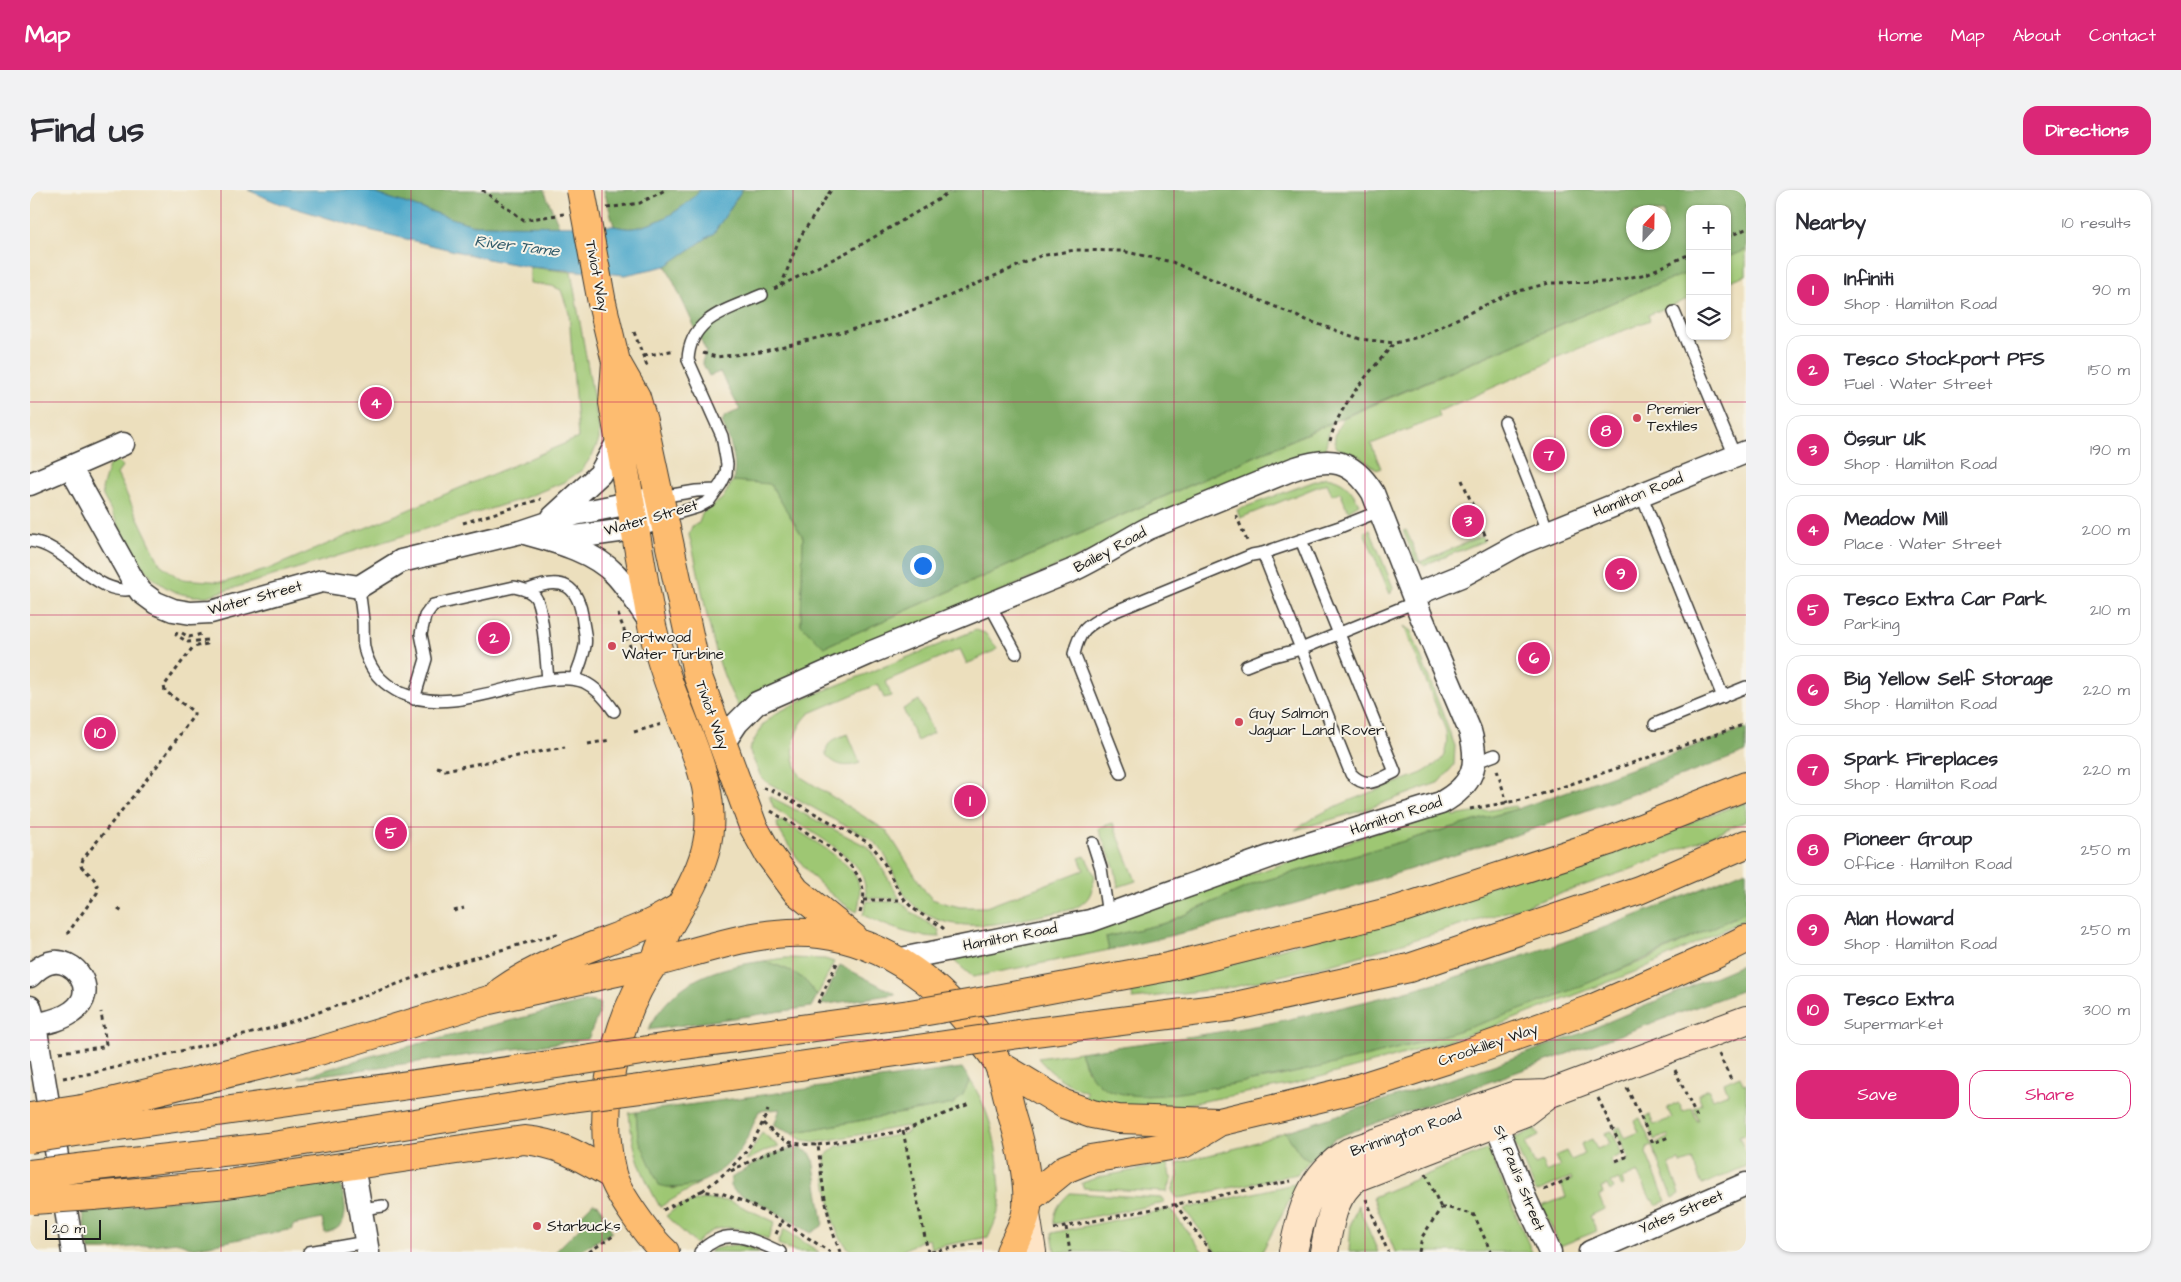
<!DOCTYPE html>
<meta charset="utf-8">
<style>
:root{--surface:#fff;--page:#f2f2f3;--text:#2b2b33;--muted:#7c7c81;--line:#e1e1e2;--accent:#db2777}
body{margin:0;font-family:"Architects Daughter",sans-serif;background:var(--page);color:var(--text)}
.controls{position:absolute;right:15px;top:15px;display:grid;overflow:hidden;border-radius:10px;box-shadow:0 1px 4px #0004}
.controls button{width:45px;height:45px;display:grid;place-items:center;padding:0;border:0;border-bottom:1px solid var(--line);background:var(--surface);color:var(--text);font:25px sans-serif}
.compass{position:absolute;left:1596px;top:15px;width:45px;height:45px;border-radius:50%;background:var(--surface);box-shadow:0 1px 4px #0004;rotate:22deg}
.scale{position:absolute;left:15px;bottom:12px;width:56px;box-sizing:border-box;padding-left:5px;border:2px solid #1c1c1c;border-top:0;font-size:14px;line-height:18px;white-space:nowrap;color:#1c1c1c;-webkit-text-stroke:4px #f7f3e8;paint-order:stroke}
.you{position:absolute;left:892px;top:375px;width:18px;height:18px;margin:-12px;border:4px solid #fff;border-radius:50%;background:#1a73e8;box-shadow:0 0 0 8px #1a73e833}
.badge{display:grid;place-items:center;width:32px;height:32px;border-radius:50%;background:var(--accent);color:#fff;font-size:16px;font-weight:700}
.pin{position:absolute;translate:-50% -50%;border:2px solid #fff;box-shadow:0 1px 5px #0006}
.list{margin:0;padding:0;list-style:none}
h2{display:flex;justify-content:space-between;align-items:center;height:65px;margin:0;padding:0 20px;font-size:21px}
h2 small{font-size:16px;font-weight:400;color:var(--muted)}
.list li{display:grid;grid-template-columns:32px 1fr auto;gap:15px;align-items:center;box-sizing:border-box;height:70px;margin:0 10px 10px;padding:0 10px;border:1px solid var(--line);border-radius:15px}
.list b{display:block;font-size:19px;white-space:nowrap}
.list p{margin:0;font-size:16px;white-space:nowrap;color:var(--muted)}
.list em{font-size:16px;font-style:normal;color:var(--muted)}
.actions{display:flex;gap:10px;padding:15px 20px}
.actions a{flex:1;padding:11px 0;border:1px solid var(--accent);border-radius:15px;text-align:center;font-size:18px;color:var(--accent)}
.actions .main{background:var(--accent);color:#fff}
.icon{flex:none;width:28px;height:28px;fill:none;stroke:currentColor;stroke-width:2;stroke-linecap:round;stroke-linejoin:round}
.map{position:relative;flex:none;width:1716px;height:1062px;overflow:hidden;border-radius:15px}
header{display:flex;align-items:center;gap:30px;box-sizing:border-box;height:70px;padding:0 25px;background:var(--accent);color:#fff}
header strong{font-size:24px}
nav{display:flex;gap:28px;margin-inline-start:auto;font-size:18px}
.intro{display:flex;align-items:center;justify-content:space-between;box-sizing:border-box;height:120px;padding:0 30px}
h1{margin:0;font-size:35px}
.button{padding:12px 22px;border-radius:15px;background:var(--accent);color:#fff;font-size:18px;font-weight:700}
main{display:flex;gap:30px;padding:0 30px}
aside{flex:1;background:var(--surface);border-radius:15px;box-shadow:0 1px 4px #0004}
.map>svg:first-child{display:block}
</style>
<header>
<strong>Map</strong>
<nav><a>Home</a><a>Map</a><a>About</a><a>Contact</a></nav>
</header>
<div class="intro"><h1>Find us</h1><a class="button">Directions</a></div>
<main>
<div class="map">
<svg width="1716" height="1062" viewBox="0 0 1716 1062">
<rect width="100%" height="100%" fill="#f7f3e8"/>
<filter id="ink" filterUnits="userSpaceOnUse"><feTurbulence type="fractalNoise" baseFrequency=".02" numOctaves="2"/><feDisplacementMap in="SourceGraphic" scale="10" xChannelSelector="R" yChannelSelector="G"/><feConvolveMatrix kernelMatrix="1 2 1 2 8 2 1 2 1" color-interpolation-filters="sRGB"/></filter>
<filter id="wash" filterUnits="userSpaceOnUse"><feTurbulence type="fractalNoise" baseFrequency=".0096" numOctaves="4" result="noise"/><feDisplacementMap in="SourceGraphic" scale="20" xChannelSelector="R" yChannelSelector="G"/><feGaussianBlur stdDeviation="1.12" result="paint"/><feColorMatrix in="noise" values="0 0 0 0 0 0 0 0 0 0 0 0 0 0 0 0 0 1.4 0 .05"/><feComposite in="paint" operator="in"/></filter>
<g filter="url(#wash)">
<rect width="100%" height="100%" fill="#ecdfbd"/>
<path fill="#9ec773" stroke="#5d7248" d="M1716,60V85L1697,92V67Z
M500,77L541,82L569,239V250L563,264L552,280L534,292L492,309L178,406C115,411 99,351 73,306L72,299L79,275L87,271L93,276L87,284L130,374L150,389L195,392L236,380L548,248L539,123L531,100L522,96L500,93Z
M1660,82V108L1618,125L1620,130L1520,170L1521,172L1407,222L1409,227L1341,254L1351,278L1347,280L1331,267L1307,258C1301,248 1308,238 1313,228L1612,100Z
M1301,233L1295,260L1293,262L1071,357L709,518C679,465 675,402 659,345L662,336L669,333L672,323L692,309L703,291L740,293L773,347L771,434L794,457Z
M1296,287C1314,290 1321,298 1329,314L1318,321L1310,302L1302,305L1297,293L1210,328L1207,320Z
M1340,340L1363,397L1360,404L1334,342Z
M1376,340L1390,372L1452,346L1454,351L1394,375L1385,370L1373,341Z
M1374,436L1381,441L1425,556L1424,575L1410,592L1334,620L1265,640C1299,614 1353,599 1392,583C1411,572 1419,565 1416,541Z
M946,440L955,443L968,459L937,474L930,459L856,491L861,506L854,508L848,494L780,523C762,539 758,566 771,587L857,641L895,701L902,709L914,713L930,717H956L1054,680L1049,668L1055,666L1065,686C1061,704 1061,710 1043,719C993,728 912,757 875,705C865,691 861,672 850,658C840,646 822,639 808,632C784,618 760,605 735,591L731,587L719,560L732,536L745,524L778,507Z
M889,510L903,543L887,551L873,519Z
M818,544L830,573C816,578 806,576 796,565C795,551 807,548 818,544Z
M739,606L836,656L842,661L870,709L837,708C835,696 834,685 826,676C808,655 767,634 744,618Z
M1716,612V631L1604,678L1486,719L1316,770L1204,797L1103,809L1101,799L1171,783L1601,653Z
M1485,616L1487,619L1226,693L1136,733L1076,747L1079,760L943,787L923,770L1112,721L1420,618L1424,626Z
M752,631C770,642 817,669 826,687C832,698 830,711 827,722C793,703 767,672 748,638L747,633Z
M1083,633L1106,691L1088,697L1085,679L1068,638Z
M837,711L872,712L881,722L909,740L910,747C881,747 859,737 833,725Z
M1716,722V729L1612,779L1535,809L1466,836L1358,869L1263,894L1147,916L1104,918L1054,910L1057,902C1037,895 1021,884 1008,868L1050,862L1057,881L1152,902L1247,887L1385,854L1497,817L1615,770Z
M755,768L795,769L804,772L787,806C772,782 759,780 734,771Z
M1710,886L1713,894L1716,893V944L1709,947L1716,963V976L1672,995L1662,970L1651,974L1649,971L1639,975L1650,1004L1643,1008L1622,955L1618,957L1616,963L1636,1011L1626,1015L1624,1010H1621L1608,982L1592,989L1594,995L1591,996L1589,990L1581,993L1584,999L1580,1001L1577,995L1571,997L1573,1004L1569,1006L1574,1019L1560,1026L1567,1041L1530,1056L1512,1016L1536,1007L1531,994L1542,989L1541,987L1506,1002L1483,949L1505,939L1509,946L1495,953L1505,975L1512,972L1516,982L1530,976L1526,966L1536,961L1541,970L1555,964L1551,954L1562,949L1567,959L1580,954L1575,943L1582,941L1592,964L1580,970L1583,976L1599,969L1585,939L1590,937L1595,948L1609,942L1604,931L1610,928L1622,955L1639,948L1638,945L1624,950L1615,927L1620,925L1624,935L1642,928L1637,918L1649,913L1653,922L1662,918L1667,931L1669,930L1664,918L1672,914L1668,904L1678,899L1683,909L1698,903L1694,893Z
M940,890C960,921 967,952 969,988C970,999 972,1012 968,1022C966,1031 962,1039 958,1047L901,1058L899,1049L890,1051L870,1062H825L817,1057L809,1046L804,1034L795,985V966L807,956L878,943L877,936L788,952L772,950L761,943L923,914L932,906Z
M606,922L608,947L642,999L670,993L630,1017C612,985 602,960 599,923Z
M732,942L749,957L737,960L716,971Z
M1255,942L1271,965L1280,970L1267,984L1155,1007L1147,1008L1142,1001L1148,986L1147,973L1215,956Z
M1458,959L1502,1062H1365L1343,1007Z
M1138,974L1140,987L1142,988L1137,1002L1053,998L1052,993L1069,987Z
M1268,993L1232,1062H1187L1154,1019Z
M1040,1003L1132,1008L1135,1013L1024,1034C1024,1020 1030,1012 1040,1003Z
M672,1009L700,1011L745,1032L738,1049C711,1038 688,1028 666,1054L636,1026L647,1017Z
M1328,1015L1348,1062H1319L1321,1032Z
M1140,1019L1173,1062H1025L1022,1043Z
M754,1039L789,1062H767L748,1054Z
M703,1055H713L730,1062H679L683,1059Z"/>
<path fill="#7eac65" stroke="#4d6440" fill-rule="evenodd" d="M334,0H514L529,36L443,35Z
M574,0H670C654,19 627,35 603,38C597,39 590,37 584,36Z
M712,0H1716V60L1697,67V19H1660V82L1612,100L1327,221L794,457L771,435L773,347L740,294L703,291C708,269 700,252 692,232L695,226L710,220L690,182L679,186L672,172L676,161L636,76L684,43ZM1604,22H1634V52H1604Z
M1716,538V562C1508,641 1297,712 1079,760L1076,747L1136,733L1226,693L1487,619Z
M1716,680V722C1644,756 1572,789 1498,817C1401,853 1299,878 1198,895C1162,900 1120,912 1085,902C1065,897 1057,881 1050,862C1118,852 1188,844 1255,830C1414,797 1568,745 1716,680Z
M734,771C759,780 772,782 787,806L781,817L618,840C644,790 683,778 734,771Z
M1716,773V799L1321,942L1304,949L1280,970L1271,965L1255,942L1461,876L1552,843Z
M810,775L866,804L791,815Z
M558,811L570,813L568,825L558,849L269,888L337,867Z
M932,878L940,890L932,906L923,914L761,943L744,936L750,919L729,921C723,934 718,949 710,960C693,985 658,1005 629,995L608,947L606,922Z
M760,959H772L780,963L783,969L793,1032L792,1036L781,1043L736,1016L705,1002L701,996V988L739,965Z
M309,989C314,1008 325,1038 295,1043L292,1029L263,1035V1039L163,1058L147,1052L76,1060H59L52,1022Z
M563,1013L569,1015L582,1042L548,1062H525L552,1035L547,1029Z"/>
<path fill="#4ca7ca" stroke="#346273" d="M218,0H334L443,35L584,36C590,37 597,39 603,38C627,35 654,19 670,0H712L684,43L636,76L595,85L500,77L462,70L331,38L248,13Z"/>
</g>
<g filter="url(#ink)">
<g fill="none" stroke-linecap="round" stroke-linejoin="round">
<g stroke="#3b3934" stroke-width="14">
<path id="lane" d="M1644,122L1705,266
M1475,232L1518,341
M1611,304L1693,507
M630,307L666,301L686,300
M634,327L668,317L679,311L691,294L696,284L697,274L692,246L658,170C660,127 698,120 732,105
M0,351C39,355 66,411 108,398
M1233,363L1321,584C1337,600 1347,590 1365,582L1271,350
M329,397C330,408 332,419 333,431C334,447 331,456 339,472C345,486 357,496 371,503C413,522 462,501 505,492C520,489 539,486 554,492C567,498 576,509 584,521
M498,400C532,386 549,394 553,432C554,440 557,448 555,456C553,467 549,478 544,489
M960,415L986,463
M1216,476L1236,468L1271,459L1376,416L1385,409
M384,509L396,469L391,444L395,426L403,415L484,397C493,399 503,401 507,410C514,427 516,470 518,490
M1625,534L1716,497
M1446,572L1465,565
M1091,583L1044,464C1050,438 1058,435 1081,423L1222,365L1233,363L1310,337L1350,321
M1063,653L1071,678L1078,725
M331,1019L353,1016
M279,1062L336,1052
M670,1062C696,1035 721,1049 750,1062"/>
</g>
<g stroke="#3b3934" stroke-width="25">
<path id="street" d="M40,277L93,254
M0,294L40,277L104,392L111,402L126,413L143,420L161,423L181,422L292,391L329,397L371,371L491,342L545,324L630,307
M523,327L570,284L589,249
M491,342C523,351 562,360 586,385C599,399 609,416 620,432
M523,350L589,341L634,327
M1385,409L1394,401L1431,386L1491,353L1716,262
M693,554L707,533L727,513L842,462L1041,381C1068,369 1092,352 1119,338L1263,279C1300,266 1322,269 1343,303L1391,426L1440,541C1450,576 1443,595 1411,613L1250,663L1060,731L866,770
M0,786C5,781 12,775 19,773C44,765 71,802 42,822C31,830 18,832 5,835
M0,817L5,835L43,1062
M1460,918L1495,1008L1520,1062
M326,992L338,1062
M1560,1062L1716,994"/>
</g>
<g stroke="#3b3934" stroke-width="30">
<path id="secondary" d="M996,1024L1002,1062
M1263,1062C1272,1021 1280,985 1319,962L1486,905L1518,904
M1294,1062C1300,1034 1302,1005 1327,987L1493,923L1518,904L1716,830"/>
</g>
<g stroke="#3b3934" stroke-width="30">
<path id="primary" d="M572,113L586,172L583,213L622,436C628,462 636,487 646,512C665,562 690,608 675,662C667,690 652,713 638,738C633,749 629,761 624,773
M586,172L606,207L613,231L668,487L723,636L738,663L766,701L824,748
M969,875L1034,914L1062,924L1088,929L1189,932L1319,901L1438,863L1561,819L1680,767L1716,749
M997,1010L1035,979L1060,969L1153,954L1189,932
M635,1062C620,1049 587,1003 582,984C566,917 585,829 624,773C677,759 735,737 790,744C857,752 915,797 952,851C958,859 966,867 969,876C976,893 978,913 984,931C991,953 1001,1001 996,1024C993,1036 985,1050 980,1062"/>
</g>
<g stroke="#3b3934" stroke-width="30">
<path id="highway" d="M472,801C514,771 564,757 612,737C625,732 637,724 649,718
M961,810L1138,777L1370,719L1579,651L1716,596
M989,844L1201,817L1379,778L1609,700L1716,654
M618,860L880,824
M610,899L908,856
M52,919L289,861L459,810L623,774
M53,941L548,871
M57,977L237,957L540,908
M63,1006L197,994L494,950C533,954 550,967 582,985"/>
</g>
<path stroke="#3b3934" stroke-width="3" stroke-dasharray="4 4" stroke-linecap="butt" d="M452,0L494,30L534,24
M577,18L610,13L635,0
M1697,47L1716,39
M751,96L770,47L801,0
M744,99L827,57L911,8L919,0
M604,142L617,176
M673,163L686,167L730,162L848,133L917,107L1010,66L1045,60L1092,61L1142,72L1271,128L1330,149L1365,153L1392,146L1478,104L1519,93L1579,92L1616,84L1660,64
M614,166L645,160
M1300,251C1309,213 1340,183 1364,153
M1432,290L1457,350
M1206,325L1217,351
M433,333L511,309
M588,424L605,469
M152,443L159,447L172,444
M604,542L632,534
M558,554L580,550
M407,577L415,580L535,557
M1467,580L1477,613
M733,598L744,601L837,652C856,667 861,693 876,711C886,724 903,729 914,739
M1440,619L1497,609L1716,534
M741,621C767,638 829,667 833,700C835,707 832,715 830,723
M833,710H874
M88,719L94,723
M424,721L434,718
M37,744L67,703C70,690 59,685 51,676L53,669L131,571L164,525V522L135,501L134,496L163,457L177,454V450L158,452L146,445L147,442
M788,813L807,773
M29,862L73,857L76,854L71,822
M1689,864L1701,890
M1645,880L1668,930
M33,888L63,883L250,836L426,773L530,743
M1597,898L1623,953L1639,947
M1568,908L1596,967L1583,972
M733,933C753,953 760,954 788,955C792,992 796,1027 810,1062
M873,941L898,1062
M788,955L873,941L939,914
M701,981L732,965L764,954
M1396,984L1411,1018
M1514,1000L1541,988
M672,1001C706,976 722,960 738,920
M1336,1009L1358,1062
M1145,1014L1181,1062
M1411,1018H1419L1444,1025L1461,1062
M633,1020L671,1001L694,1004L715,1012L752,1031L800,1062
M1036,1037L1040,1062
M1024,1039L1261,991
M746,1044L752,1031
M559,1062L583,1046
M901,1062L956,1052
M1389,1062L1392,1047L1411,1018"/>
<use href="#lane" stroke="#fff" stroke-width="11"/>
<use href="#street" stroke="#fff" stroke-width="22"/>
<use href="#secondary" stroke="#fee4c6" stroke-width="28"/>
<use href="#primary" stroke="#fdbc70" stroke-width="28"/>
<use href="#highway" stroke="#fdbc70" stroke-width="28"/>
<g stroke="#3b3934" stroke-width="30" stroke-linecap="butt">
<path id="primary-bridge" d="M551,0L572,113"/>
</g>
<g stroke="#3b3934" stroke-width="30" stroke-linecap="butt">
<path id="highway-bridge" d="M880,824L961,810
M908,856L989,844
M548,871L618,860
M540,908L610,899
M0,927L52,919
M0,949L53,941
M0,984L57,977
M3,1010L63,1006"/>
</g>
<use href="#primary-bridge" stroke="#fdbc70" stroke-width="28"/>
<use href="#highway-bridge" stroke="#fdbc70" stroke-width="28"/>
</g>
</g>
<path fill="none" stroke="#c2185b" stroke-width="1" stroke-opacity="0.55" d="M191,0V1062M381,0V1062M572,0V1062M763,0V1062M953,0V1062M1144,0V1062M1335,0V1062M1525,0V1062M0,212H1716M0,425H1716M0,637H1716M0,850H1716"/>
<g fill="#d1495b" stroke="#f7f3e8" stroke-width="2">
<circle cx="1607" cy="228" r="5"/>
<circle cx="582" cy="456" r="5"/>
<circle cx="1209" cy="532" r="5"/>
<circle cx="507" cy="1036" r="5"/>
</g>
<g text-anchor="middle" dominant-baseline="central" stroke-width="4" stroke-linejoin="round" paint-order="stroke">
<g font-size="15" fill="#1c1c1c" stroke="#f7f3e8">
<text transform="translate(567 86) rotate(79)">Tiviot Way</text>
<text transform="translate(1608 305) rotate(-22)">Hamilton Road</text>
<text transform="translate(621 328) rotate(-16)">Water Street</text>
<text transform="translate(1080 360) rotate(-28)">Bailey Road</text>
<text transform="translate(225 408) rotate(-15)">Water Street</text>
<text transform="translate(682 525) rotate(70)">Tiviot Way</text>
<text transform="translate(1366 626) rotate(-18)">Hamilton Road</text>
<text transform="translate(980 747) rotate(-11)">Hamilton Road</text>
<text transform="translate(1458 855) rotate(-19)">Crookilley Way</text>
<text transform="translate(1376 943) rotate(-19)">Brinnington Road</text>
<text transform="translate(1489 988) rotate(68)">St. Paul's Street</text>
<text transform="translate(1651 1022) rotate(-23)">Yates Street</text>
</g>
<g font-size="15" fill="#1c1c1c" stroke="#f7f3e8" text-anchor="start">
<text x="1617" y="219">Premier<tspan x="1617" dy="17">Textiles</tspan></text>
<text x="592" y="447">Portwood<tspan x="592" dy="17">Water Turbine</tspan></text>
<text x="1219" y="523">Guy Salmon<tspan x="1219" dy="17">Jaguar Land Rover</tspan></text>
<text x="517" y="1036">Starbucks</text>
</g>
<g font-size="16" font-style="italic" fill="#325b6a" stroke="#f7f3e8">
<text transform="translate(487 56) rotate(7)">River Tame</text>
</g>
</g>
</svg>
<div class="controls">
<button>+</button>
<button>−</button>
<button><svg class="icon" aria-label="layers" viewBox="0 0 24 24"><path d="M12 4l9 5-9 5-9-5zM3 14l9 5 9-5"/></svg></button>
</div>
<svg class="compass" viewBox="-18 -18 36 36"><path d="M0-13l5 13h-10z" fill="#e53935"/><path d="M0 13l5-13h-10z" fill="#7c7c81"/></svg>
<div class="scale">20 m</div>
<div class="you"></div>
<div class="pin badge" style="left:940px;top:611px">1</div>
<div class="pin badge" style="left:464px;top:448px">2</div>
<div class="pin badge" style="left:1438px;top:331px">3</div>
<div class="pin badge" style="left:346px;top:213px">4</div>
<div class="pin badge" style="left:361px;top:643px">5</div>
<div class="pin badge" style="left:1504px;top:468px">6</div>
<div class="pin badge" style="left:1519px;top:265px">7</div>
<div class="pin badge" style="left:1576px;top:241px">8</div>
<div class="pin badge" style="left:1591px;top:384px">9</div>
<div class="pin badge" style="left:70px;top:543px">10</div>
</div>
<aside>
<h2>Nearby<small>10 results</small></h2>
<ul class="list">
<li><span class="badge">1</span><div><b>Infiniti</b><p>Shop · Hamilton Road</p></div><em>90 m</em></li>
<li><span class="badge">2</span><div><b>Tesco Stockport PFS</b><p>Fuel · Water Street</p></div><em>150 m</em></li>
<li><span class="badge">3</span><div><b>Össur UK</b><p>Shop · Hamilton Road</p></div><em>190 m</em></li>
<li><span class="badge">4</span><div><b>Meadow Mill</b><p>Place · Water Street</p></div><em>200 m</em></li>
<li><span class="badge">5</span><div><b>Tesco Extra Car Park</b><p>Parking</p></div><em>210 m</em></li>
<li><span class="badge">6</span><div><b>Big Yellow Self Storage</b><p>Shop · Hamilton Road</p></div><em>220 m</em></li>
<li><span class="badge">7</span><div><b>Spark Fireplaces</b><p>Shop · Hamilton Road</p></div><em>220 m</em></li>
<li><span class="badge">8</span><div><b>Pioneer Group</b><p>Office · Hamilton Road</p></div><em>250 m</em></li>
<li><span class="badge">9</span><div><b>Alan Howard</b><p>Shop · Hamilton Road</p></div><em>250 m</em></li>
<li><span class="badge">10</span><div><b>Tesco Extra</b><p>Supermarket</p></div><em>300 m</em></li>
</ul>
<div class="actions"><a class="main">Save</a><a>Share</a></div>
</aside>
</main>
